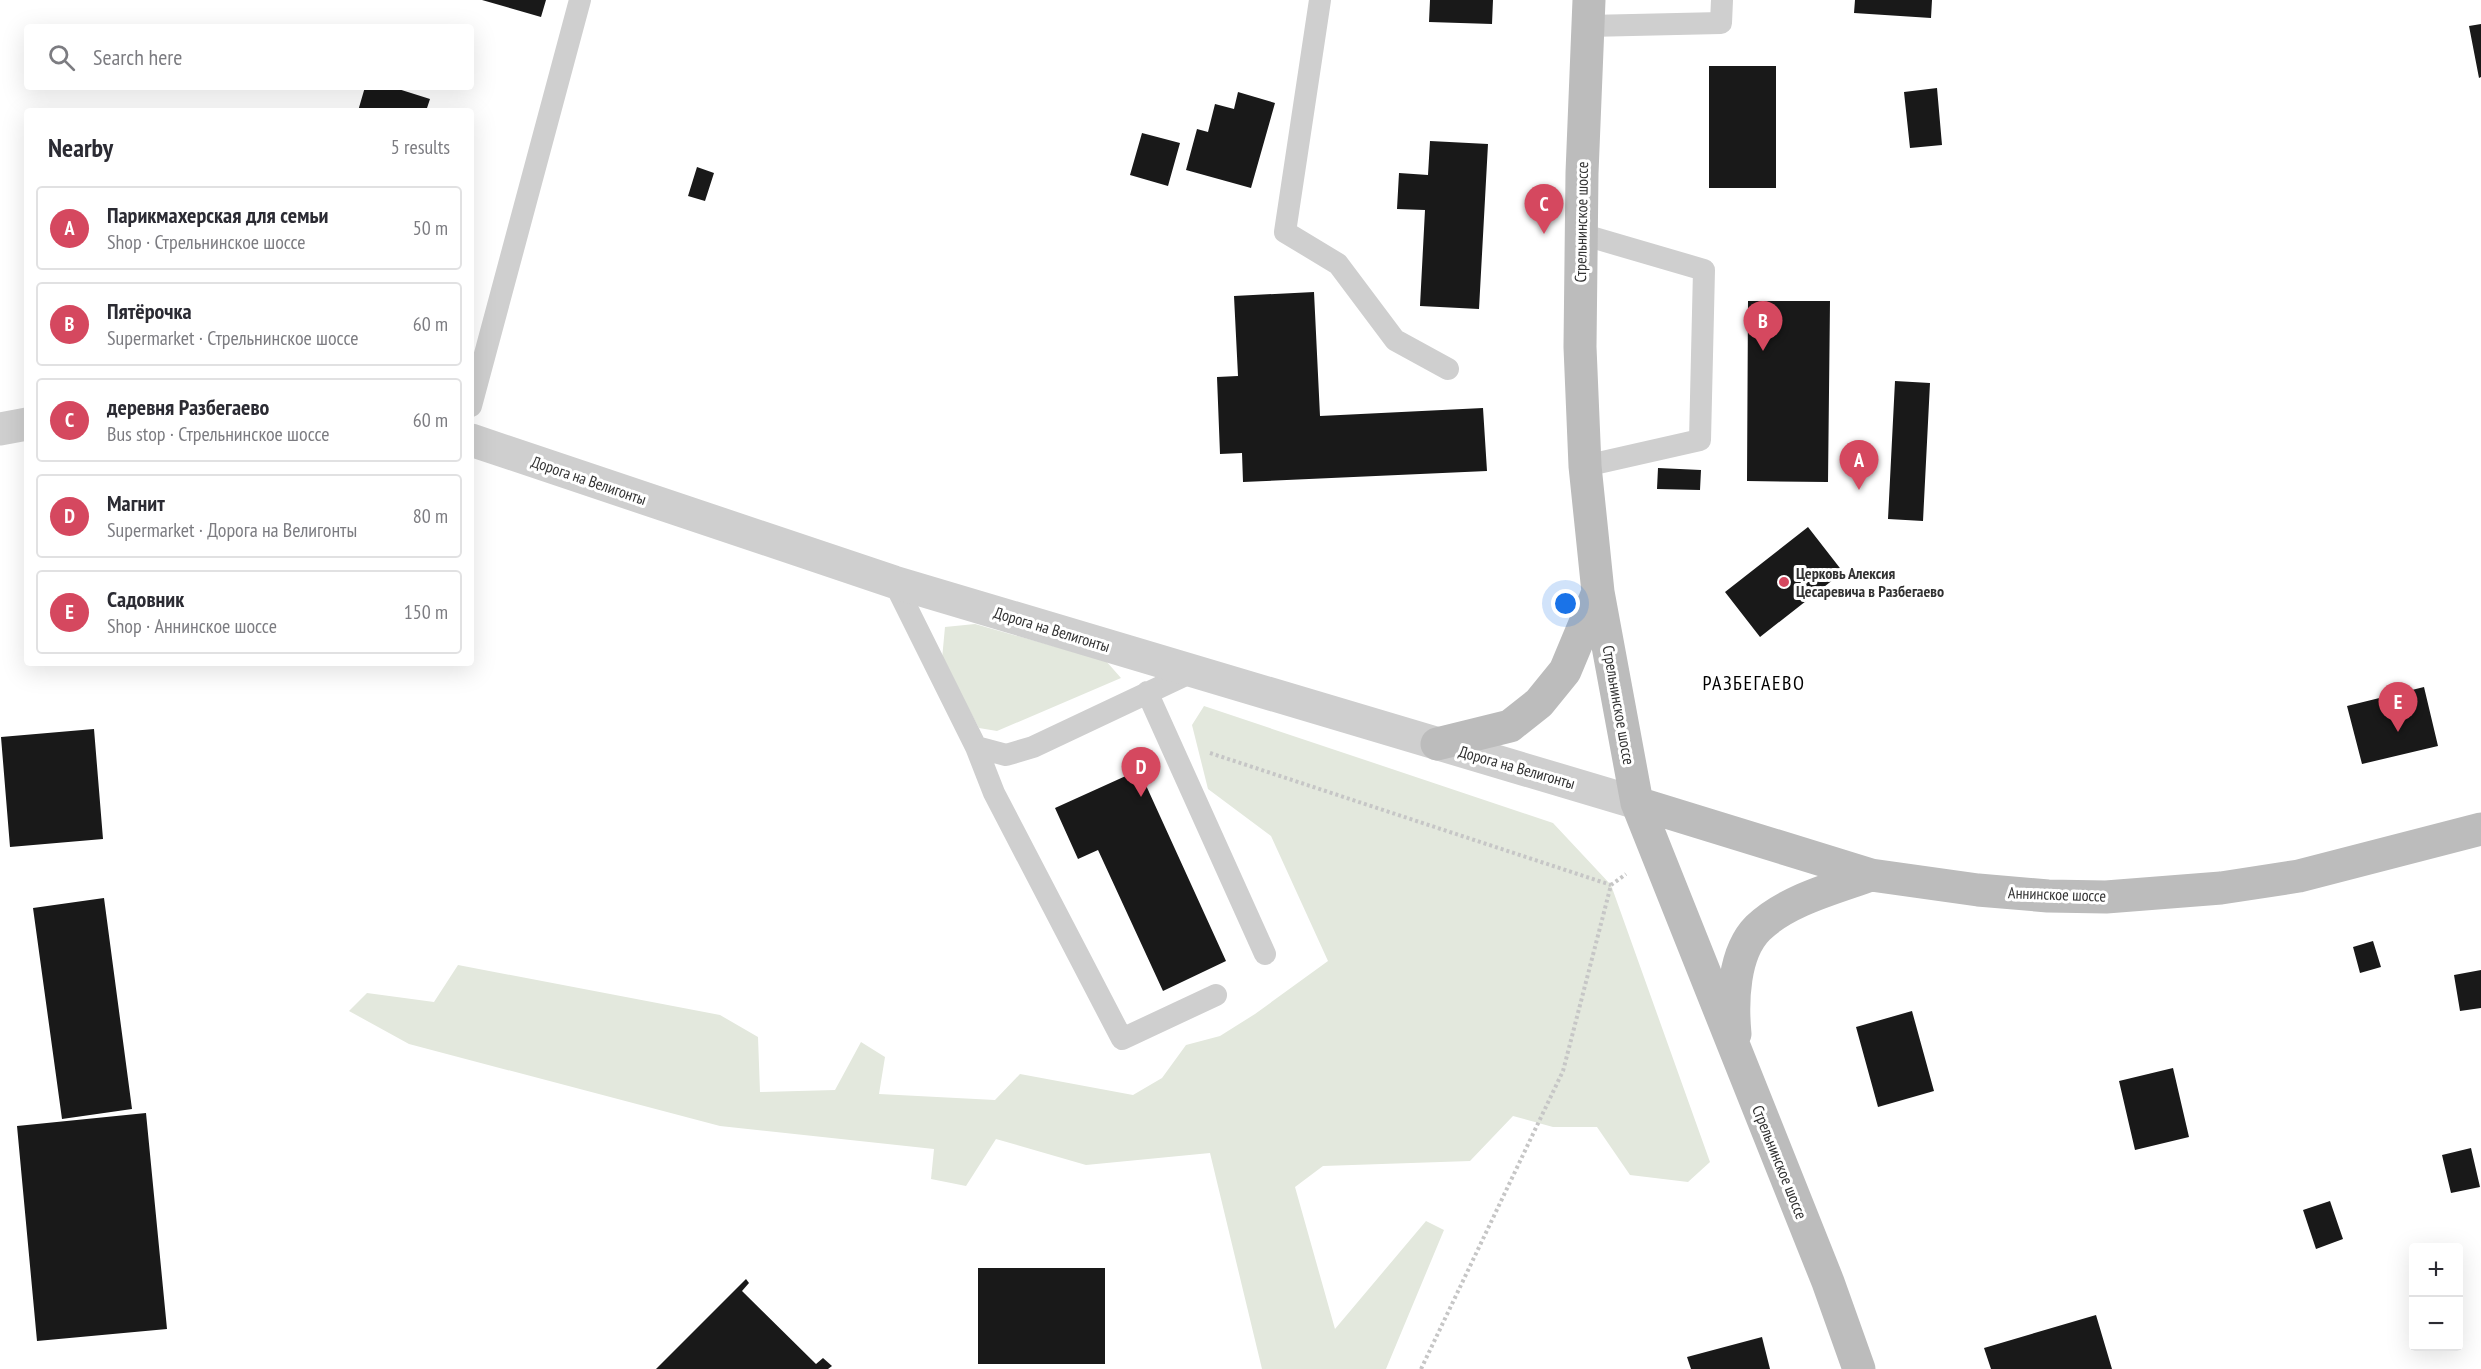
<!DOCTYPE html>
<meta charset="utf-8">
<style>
:root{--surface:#fff;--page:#f2f2f3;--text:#2b2b33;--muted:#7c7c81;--line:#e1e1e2;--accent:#d5485f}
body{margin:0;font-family:"PT Sans Narrow",sans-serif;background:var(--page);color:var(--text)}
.controls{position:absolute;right:18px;bottom:18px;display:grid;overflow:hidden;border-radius:6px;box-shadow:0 6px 24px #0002}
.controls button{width:54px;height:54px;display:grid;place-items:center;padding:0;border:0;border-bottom:2px solid var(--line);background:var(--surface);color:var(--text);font:30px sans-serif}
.you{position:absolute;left:1566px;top:604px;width:21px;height:21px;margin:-15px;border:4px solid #fff;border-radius:50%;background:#1a73e8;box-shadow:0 0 0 9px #1a73e833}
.badge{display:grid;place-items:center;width:39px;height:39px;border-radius:50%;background:var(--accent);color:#fff;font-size:20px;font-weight:700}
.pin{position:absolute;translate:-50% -50px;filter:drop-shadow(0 2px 3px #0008)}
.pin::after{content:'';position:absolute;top:32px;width:21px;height:18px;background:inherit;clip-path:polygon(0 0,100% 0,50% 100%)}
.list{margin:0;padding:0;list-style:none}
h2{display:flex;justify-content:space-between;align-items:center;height:78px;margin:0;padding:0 24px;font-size:26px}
h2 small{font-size:20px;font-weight:400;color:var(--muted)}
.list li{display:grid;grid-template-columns:39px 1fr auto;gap:18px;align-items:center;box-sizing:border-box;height:84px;margin:0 12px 12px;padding:0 12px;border:2px solid var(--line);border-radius:6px}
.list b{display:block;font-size:22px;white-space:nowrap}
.list p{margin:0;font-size:20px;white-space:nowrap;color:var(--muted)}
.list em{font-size:20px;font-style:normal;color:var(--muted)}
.icon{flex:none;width:33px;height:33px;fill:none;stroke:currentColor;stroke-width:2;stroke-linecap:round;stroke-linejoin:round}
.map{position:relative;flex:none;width:2481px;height:1369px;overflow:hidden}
.search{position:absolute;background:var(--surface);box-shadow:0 6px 24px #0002;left:24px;top:24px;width:450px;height:66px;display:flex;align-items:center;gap:15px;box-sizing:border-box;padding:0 21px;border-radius:6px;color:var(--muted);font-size:22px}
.panel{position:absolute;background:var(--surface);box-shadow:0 6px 24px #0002;left:24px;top:108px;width:450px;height:558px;border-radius:6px}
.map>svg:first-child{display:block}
</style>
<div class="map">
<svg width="2481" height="1369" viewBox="0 0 2481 1369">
<rect width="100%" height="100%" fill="#fff"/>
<path fill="#e3e8dd" d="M975,624L1106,661L1121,678L997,731L979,728L942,659L945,627Z
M1204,706L1553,823L1611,885L1710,1162L1688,1182L1630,1175L1597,1127H1553L1513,1116L1470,1161L1323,1166L1295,1187L1335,1329L1426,1221L1444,1230L1386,1369H1262L1210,1153L1086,1165L996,1139L966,1186L931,1179L934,1149L720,1126L409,1044L349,1011L367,993L434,1002L458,965L720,1015L758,1037L760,1092L835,1090L861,1042L885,1057L879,1094L995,1100L1020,1074L1133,1095L1162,1078L1186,1045L1220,1036L1255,1014L1328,961L1271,836L1208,789L1192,725Z"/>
<path fill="#191919" d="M482,0H546L541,17Z
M1430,0H1493L1492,24L1429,22Z
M1855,0H1932L1931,18L1854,13Z
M2481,24V77L2479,78L2469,26Z
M1709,66H1776V188H1709Z
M365,87H392L430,99L426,111H358Z
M1937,88L1942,145L1910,148L1904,92Z
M1238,92L1275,103L1251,188L1186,170L1197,129L1208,132L1215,104L1234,109Z
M1142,133L1180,143L1168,186L1130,175Z
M1430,141L1488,144L1479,309L1420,306L1425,210L1397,209L1399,173L1428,175Z
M697,167L714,173L705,201L688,196Z
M1314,292L1320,416L1483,408L1487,471L1243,482L1242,453L1220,454L1217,377L1238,376L1234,296Z
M1748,301H1830L1828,482L1747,481Z
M1895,381L1930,383L1923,521L1888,519Z
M1658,468L1701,470L1700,490L1657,489Z
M1808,527L1843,572L1760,637L1725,592Z
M2424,687L2438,746L2362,764L2347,706Z
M94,729L103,839L10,847L1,737Z
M1139,770L1226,961L1163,991L1098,850L1078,859L1055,808Z
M104,898L132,1109L62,1119L33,908Z
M2373,941L2381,967L2360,973L2353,947Z
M2481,970V1008L2460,1011L2454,975Z
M1912,1011L1934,1091L1878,1107L1856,1027Z
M2173,1068L2189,1137L2135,1150L2119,1081Z
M146,1113L167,1329L37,1341L17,1126Z
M2471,1148L2480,1187L2451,1193L2442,1155Z
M2330,1201L2343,1239L2316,1249L2303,1210Z
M978,1268H1105V1364H978Z
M746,1279L749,1283L742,1291L816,1364L823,1358L832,1366L828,1369H656Z
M2096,1315L2112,1369H1991L1984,1348Z
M1762,1337L1770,1369H1691L1687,1357Z"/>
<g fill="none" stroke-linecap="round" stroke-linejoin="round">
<path stroke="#c6c6c6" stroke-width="4" stroke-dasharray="3 3" stroke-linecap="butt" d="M1210,753L1611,885
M1421,1369L1563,1071L1611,885L1626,874"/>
<path stroke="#cfcfcf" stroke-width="22" d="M1320,0L1285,232L1338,264L1395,340L1448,369
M1588,26L1721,23L1722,0
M1581,234L1704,270L1700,440L1585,466
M471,406L580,0
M894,582L976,747L1006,755L1033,747L1194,671
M1147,692L1265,954
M976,747L994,793L1122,1039L1216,995"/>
<path stroke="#cfcfcf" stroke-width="33" d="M0,429L27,424
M471,440L894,582L1637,803"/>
<path stroke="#bcbcbc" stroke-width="33" d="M1589,0L1582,173L1580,347L1585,466L1598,592L1637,803L1828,1282L1859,1369
M1437,744L1510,726L1539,703L1565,671L1598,592
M1637,803L1871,875L1978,890L2048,896L2106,897L2221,888L2299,876L2481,829
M1735,1034C1732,1002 1733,953 1758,928C1787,900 1835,888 1871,875"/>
</g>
<circle fill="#d5485f" stroke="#fff" stroke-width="2" cx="1784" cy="582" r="6"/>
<g text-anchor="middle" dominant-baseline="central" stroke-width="6" stroke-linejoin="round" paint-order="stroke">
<g font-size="16" fill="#323232" stroke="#fff">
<text transform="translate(1581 222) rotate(-89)">Стрельнинское шоссе</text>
<text transform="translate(589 480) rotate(19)">Дорога на Велигонты</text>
<text transform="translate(1052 629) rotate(17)">Дорога на Велигонты</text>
<text transform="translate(1619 705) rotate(80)">Стрельнинское шоссе</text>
<text transform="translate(1517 767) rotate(16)">Дорога на Велигонты</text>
<text transform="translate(2057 894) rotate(2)">Аннинское шоссе</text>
<text transform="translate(1780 1162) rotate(68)">Стрельнинское шоссе</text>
</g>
<g font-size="16" font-weight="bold" fill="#323232" stroke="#fff" text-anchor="start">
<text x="1796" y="573">Церковь Алексия<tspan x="1796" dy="18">Цесаревича в Разбегаево</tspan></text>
</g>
<g font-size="20" letter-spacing="1.5" fill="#000" stroke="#fff">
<text x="1754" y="683">РАЗБЕГАЕВО</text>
</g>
</g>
</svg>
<div class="controls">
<button>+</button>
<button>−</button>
</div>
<div class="you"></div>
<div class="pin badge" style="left:1859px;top:490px">A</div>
<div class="pin badge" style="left:1763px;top:351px">B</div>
<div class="pin badge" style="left:1544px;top:234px">C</div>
<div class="pin badge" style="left:1141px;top:797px">D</div>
<div class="pin badge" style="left:2398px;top:732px">E</div>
<div class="search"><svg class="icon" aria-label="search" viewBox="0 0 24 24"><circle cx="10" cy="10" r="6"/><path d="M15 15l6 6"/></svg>Search here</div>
<section class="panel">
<h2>Nearby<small>5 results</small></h2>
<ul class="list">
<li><span class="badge">A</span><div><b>Парикмахерская для семьи</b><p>Shop · Стрельнинское шоссе</p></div><em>50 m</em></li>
<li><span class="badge">B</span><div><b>Пятёрочка</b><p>Supermarket · Стрельнинское шоссе</p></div><em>60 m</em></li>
<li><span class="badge">C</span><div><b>деревня Разбегаево</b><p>Bus stop · Стрельнинское шоссе</p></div><em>60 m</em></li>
<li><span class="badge">D</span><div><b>Магнит</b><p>Supermarket · Дорога на Велигонты</p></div><em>80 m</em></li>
<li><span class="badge">E</span><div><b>Садовник</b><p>Shop · Аннинское шоссе</p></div><em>150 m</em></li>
</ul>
</section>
</div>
